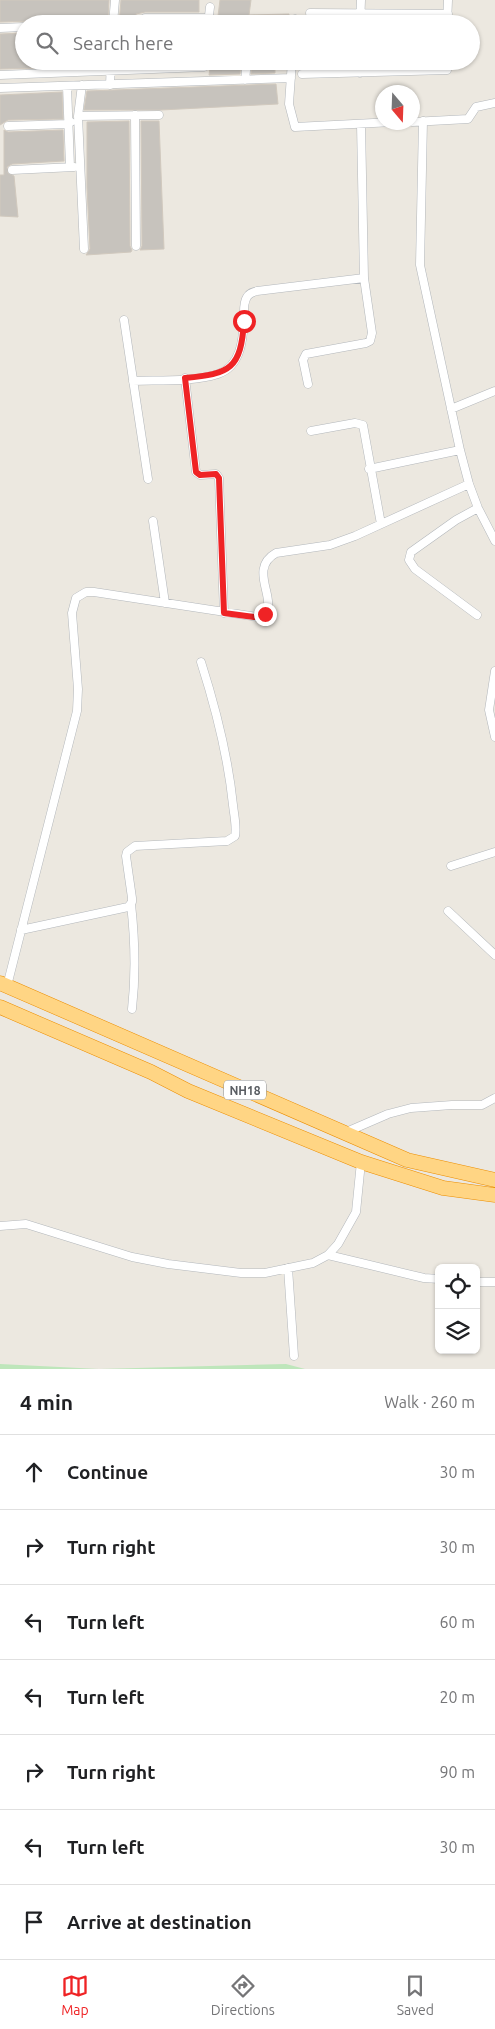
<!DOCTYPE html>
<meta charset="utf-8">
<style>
:root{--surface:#fff;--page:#f6f6f6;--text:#202124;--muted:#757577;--line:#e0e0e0;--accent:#ef2325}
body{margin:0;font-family:Ubuntu,sans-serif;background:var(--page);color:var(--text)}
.controls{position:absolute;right:15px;bottom:15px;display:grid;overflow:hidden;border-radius:8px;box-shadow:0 1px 4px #0004}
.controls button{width:45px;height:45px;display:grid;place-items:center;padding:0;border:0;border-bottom:1px solid var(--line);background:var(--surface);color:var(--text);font:25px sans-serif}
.compass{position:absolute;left:375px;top:85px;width:45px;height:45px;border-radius:50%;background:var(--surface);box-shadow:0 1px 4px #0004;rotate:161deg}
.stop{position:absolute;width:15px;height:15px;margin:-11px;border:4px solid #ef2325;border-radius:50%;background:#fff}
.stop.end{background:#ef2325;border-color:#fff;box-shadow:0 1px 5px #0008}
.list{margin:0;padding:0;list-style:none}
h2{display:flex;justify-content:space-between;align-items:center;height:65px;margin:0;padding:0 20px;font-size:21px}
h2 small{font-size:16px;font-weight:400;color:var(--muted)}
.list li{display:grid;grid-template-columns:32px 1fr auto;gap:15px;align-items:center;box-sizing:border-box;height:75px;padding:0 20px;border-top:1px solid var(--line)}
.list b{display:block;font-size:19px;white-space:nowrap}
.list em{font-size:16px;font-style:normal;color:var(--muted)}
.icon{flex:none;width:28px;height:28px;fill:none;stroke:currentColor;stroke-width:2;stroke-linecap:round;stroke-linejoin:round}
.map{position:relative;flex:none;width:495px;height:1369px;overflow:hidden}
.search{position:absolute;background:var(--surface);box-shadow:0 1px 4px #0004;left:15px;right:15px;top:15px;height:55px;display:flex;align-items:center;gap:12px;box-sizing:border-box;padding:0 18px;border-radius:28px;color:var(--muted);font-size:19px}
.sheet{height:590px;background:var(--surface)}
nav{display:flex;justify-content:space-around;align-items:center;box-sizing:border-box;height:70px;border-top:1px solid var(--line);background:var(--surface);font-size:14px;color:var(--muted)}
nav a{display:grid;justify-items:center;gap:2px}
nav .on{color:var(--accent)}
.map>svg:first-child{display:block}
</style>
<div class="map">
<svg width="495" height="1369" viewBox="0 0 495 1369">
<rect width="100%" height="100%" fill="#ece8e0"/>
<path fill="#bee6bb" d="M0,1364L99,1369L286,1364L305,1369H0Z"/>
<path fill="#c7c3bd" stroke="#d1c9be" d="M0,0H109L108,19L0,22Z
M121,0H199V12H145L136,14V24H119Z
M220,0H251L249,15L289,14L288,24H256L255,19L250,16L245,19L244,24H217Z
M24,33V61H42L43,68L0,69V34Z
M211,61H241L240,74L209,75Z
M253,61H286V68L275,69V73L251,74Z
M276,84L278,104L161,110H84L87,91Z
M62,92L63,119L8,120L0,125V95Z
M129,121L130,246L132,250L131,252L86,255L90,249L87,187V122Z
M141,121H159L164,249L140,250L142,246Z
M4,130L8,132L63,130V131L64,161L12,164L7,167L8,173L14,176L18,217L0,216V175H4Z"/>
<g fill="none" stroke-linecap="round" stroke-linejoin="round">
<g stroke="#b3b7bb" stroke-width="9">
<path id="street" d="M310,13L448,14
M145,18H209
M113,24L115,0
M208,24L210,7
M250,24V22
M294,24L295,19
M360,24L361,0
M447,24L448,0
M0,28L24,27
M292,61L289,104L295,127L393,122
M360,73V61
M302,74L447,70V61
M0,75L204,67
M245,80L247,61
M82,85L78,116L159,115
M110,85L111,61
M67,86L70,167
M0,88L291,78
M135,115L136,246
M78,116L84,249
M423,121L420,265L460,450L469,484L478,508L495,541
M412,122L468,119L476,107L495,103
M8,126L68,124L71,122
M12,170L74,167
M124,320L148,479
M185,378L196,472L200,475L216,474L219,478L224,613
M133,381C159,380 194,382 218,374C241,366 243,340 244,319C244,312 243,303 247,297C249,293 253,292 257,291L364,278L361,124
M308,384L303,360L306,354L366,343L370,341L372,333L364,278
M451,409L495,391
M311,431L355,423L363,425L381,524
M369,469L460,450
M153,521L165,603
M477,615L415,569L409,560L411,552L456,520L478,508
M495,671L489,710L495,737
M451,866L495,852
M131,904C135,940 136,974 132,1009
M448,911L495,955
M21,930L128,907L132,902V898L126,856L127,852L135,846L227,841L235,836C237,827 234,815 233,805C228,756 216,709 201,662
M7,986L77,711L78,689L72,613L76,598L86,592H94L258,617C286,607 244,571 276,553L330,545L355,536L469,484
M344,1133L388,1114L411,1108L452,1105H482L495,1098
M0,1226L26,1224L132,1257L168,1264L241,1273H265L313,1263L328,1255L338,1244L356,1212L361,1162
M328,1255L424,1278L439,1279
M288,1268L294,1356
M476,1282H495"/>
</g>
<g stroke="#ec8e00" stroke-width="15">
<path id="highway" d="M0,983L407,1160L495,1180
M0,1007L151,1072L188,1091L361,1162L443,1188L495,1195"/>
</g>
<use href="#street" stroke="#fff" stroke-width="8"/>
<use href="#highway" stroke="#ffd584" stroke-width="14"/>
</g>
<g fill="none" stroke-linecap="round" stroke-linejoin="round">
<path stroke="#ef2325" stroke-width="6" d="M244,321C241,369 230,374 185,378L196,472L200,475L216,474L219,478L224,613L254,617L265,614"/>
</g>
<g text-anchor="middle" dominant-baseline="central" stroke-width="5" stroke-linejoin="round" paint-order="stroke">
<rect fill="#fff" stroke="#8b8e91" stroke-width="1" x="224" y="1080.5" width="42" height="19" rx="4"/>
<g font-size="12" font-weight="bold" fill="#595d62">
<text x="245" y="1090">NH18</text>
</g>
</g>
</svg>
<div class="controls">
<button><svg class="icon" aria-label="locate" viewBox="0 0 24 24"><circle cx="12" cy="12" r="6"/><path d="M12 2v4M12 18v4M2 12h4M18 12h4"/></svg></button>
<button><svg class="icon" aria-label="layers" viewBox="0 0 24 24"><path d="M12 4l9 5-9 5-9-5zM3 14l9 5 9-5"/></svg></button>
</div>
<svg class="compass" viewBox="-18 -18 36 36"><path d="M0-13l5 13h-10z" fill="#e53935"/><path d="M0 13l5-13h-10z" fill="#757577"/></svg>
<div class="stop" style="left:244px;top:321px"></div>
<div class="stop end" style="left:265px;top:614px"></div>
<div class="search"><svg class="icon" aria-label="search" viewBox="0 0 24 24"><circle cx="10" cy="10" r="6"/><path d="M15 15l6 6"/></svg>Search here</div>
</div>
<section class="sheet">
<h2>4 min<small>Walk · 260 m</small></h2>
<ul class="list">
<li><svg class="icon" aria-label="ahead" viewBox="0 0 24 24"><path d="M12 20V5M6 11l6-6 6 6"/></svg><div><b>Continue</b></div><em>30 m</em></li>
<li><svg class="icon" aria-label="right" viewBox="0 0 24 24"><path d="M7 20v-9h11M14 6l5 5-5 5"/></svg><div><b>Turn right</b></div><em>30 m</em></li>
<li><svg class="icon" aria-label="left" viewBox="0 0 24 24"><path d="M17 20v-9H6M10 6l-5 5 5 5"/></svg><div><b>Turn left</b></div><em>60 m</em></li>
<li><svg class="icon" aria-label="left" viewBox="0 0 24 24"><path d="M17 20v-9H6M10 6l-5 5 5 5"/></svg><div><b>Turn left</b></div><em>20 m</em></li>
<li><svg class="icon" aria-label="right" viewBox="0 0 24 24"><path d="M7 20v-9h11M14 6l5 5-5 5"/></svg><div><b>Turn right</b></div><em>90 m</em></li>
<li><svg class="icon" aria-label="left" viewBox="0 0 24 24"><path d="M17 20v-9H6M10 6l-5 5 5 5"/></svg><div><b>Turn left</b></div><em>30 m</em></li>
<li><svg class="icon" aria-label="arrive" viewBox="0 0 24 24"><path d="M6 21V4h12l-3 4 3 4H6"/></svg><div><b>Arrive at destination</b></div></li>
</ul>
</section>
<nav>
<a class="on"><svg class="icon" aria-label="map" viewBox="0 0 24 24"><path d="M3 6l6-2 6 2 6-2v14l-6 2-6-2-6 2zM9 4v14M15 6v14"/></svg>Map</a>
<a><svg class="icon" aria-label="directions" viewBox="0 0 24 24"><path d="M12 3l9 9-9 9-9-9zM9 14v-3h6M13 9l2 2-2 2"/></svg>Directions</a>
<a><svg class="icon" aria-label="saved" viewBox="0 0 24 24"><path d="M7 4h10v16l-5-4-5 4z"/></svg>Saved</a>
</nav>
